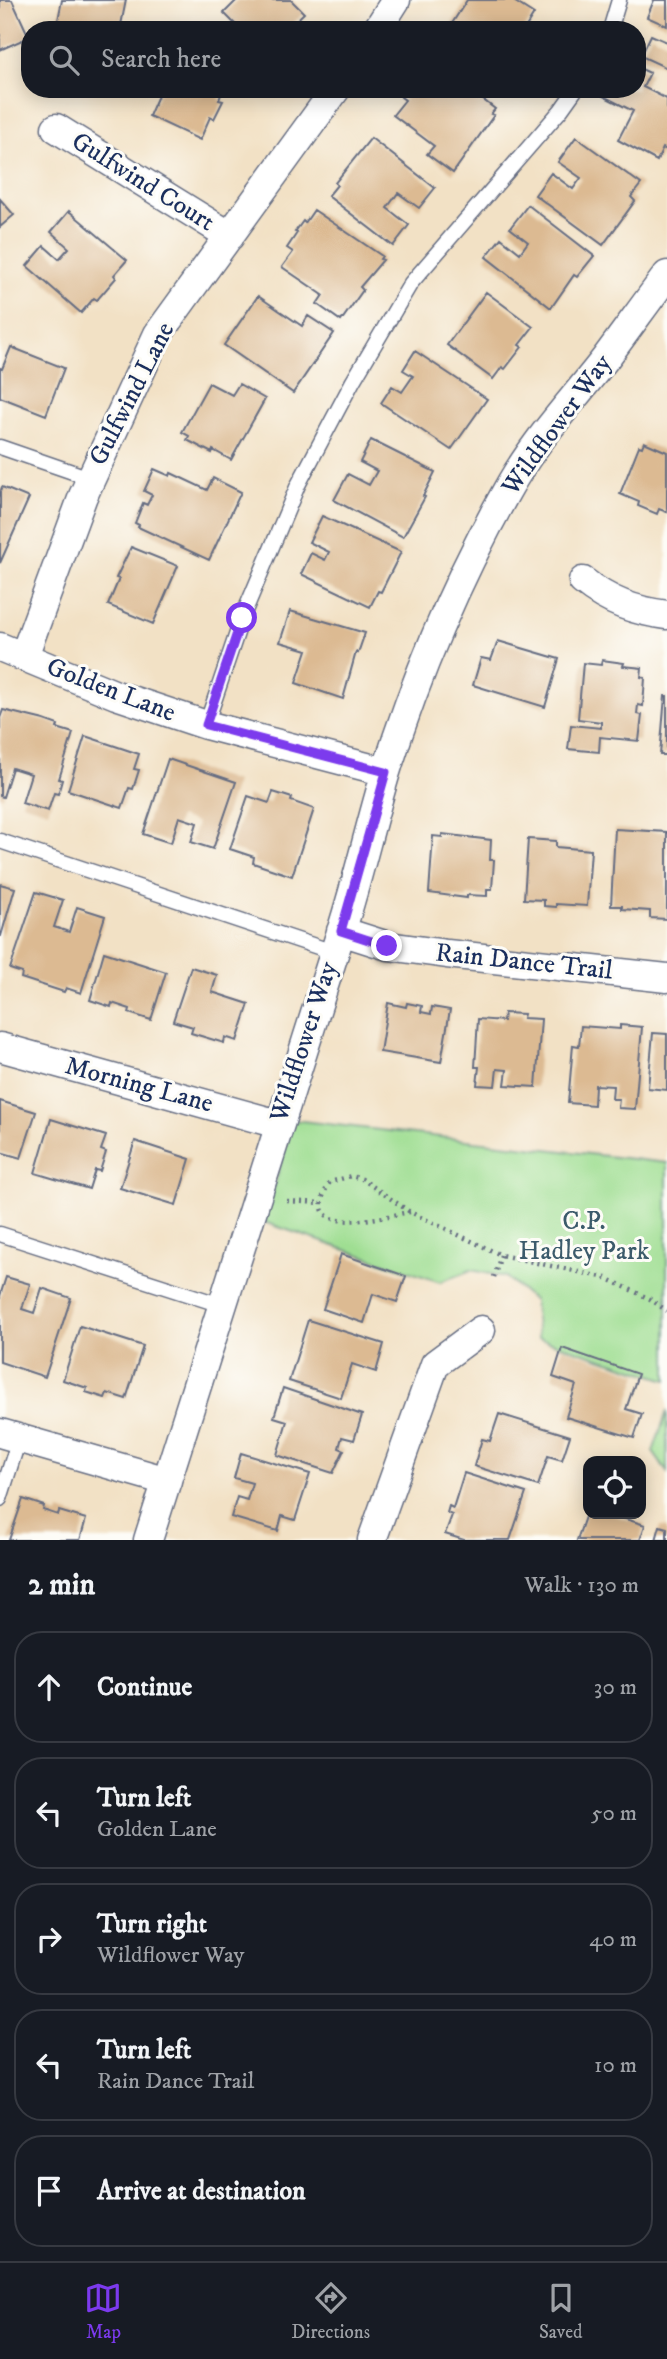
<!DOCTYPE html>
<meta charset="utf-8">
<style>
:root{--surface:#171b24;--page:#242831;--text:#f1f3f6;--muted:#9ea1a6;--line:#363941;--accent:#7c3aed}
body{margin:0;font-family:"IM FELL DW Pica",serif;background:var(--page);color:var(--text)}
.controls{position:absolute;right:21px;bottom:21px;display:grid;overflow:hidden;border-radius:14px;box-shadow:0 4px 18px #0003}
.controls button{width:63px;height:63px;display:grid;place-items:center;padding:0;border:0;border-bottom:2px solid var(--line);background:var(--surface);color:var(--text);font:35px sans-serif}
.stop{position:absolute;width:21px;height:21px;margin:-16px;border:5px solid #7c3aed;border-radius:50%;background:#fff}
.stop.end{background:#7c3aed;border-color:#fff;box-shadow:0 2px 7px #0008}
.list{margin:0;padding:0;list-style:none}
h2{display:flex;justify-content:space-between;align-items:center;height:91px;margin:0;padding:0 28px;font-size:30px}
h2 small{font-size:23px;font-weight:400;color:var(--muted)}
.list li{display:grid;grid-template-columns:46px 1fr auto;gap:21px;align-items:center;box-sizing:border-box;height:112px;margin:0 14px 14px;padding:0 14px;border:2px solid var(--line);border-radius:28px}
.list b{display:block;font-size:26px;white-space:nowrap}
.list p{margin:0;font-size:23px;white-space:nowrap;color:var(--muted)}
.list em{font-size:23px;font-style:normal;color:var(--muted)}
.icon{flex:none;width:38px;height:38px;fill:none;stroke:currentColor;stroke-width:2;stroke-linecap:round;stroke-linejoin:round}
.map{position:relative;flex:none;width:667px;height:1540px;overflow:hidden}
.search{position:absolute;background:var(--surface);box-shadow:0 4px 18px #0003;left:21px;right:21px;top:21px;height:77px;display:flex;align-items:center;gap:18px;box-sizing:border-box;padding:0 24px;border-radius:28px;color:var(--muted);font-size:26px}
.sheet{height:721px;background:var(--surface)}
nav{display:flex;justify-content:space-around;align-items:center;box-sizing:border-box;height:98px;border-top:2px solid var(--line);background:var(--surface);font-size:19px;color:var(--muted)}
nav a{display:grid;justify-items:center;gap:4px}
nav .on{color:var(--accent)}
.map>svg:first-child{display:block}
</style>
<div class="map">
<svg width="667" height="1540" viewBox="0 0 667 1540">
<rect width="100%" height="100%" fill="#fdfcf7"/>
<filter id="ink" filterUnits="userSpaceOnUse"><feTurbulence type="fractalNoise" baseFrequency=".0143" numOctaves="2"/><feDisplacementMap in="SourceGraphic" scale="14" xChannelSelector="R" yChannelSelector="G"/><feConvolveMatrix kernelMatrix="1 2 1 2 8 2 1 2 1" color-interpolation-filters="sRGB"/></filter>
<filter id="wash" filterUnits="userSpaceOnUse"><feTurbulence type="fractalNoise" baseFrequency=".00686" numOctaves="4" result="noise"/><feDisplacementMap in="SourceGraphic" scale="28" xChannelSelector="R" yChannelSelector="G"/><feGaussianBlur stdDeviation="1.57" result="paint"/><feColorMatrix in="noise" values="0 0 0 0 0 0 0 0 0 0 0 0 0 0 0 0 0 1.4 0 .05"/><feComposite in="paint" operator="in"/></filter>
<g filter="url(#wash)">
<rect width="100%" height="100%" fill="#f2e1c5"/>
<path fill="#9fde92" stroke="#5d8678" stroke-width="2" d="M293,1120L667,1163V1380L538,1338L534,1301L506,1277L471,1270L440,1282L264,1222Z
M667,1411V1472L653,1452Z"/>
<g id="blocks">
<path fill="#dcba92" d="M0,0H12L29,37L0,50Z
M62,0H126L120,30H56Z
M237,0H291L304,13L286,30H235L238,27L224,13Z
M467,0H512L534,14L524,30H451L453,26L451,25Z
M654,0H667V26L647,17Z
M651,35L667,42V68L641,56Z
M637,67L650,73L643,87L667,99V150L663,148L657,161L618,140L633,111L603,96L606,89H637Z
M164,89H223L219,100L223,101L214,119L210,117L200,140L149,116L160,91Z
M407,89H469L495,109L491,114L494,115L453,173L427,154L434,146L393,115L405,100L401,97Z
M576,137L641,184L631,197L635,201L603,245L535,195L551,173L573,189L581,178L558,162Z
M371,138L435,188L419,208L398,193L387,208L409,225L393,246L328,196L337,185L335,183Z
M0,199L14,215L0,227Z
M528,205L594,256L577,277L574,275L551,308L486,257L501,238L520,253L528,242L510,228Z
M314,210L382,256L380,259L383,260L360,287L363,290L341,321L317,304L323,295L282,267L293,252L287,248L297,233L295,232L303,221L305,223Z
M69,211L127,260L114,275L116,278L97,300L94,298L81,313L27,266L44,246L59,259L69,248L51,232Z
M486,292L533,327L519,345L522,347L505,369L502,367L493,379L447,345Z
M258,296L302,326L308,316L334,333L293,393L224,345Z
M11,347L64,368L46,415L0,397V368L2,369Z
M415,351L487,399L451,450L381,403L392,386L402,392L413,376L403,370Z
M209,383L232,395L239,384L265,399L231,460L213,450L212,453L187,440L189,436L182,432Z
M371,440L435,472L423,496L425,497L403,537L334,500L348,474L369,485L377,471L360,462Z
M644,442L667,452V512L659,509L657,514L638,506L639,502L620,494L639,446L642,447Z
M154,469L170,476L171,473L207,490L213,478L241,492L209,560L138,527L139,525L135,523L143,503L147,505L152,495L144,491Z
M2,487L29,498L0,563V492Z
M322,516L401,552L381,592L378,591L370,607L301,574L311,553L325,560L329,552L309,542Z
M131,547L178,566L153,624L108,605L119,579L116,578Z
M290,611L365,633L358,653L356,652L343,699L296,683L307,650L280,642Z
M498,641L559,659L545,707L473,685L481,658L491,660Z
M602,660L624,663L623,666L642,668L641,677L645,678L643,706L638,705L637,714L642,715L639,741L600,737L599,752L568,749L571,725L601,728V722L578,719L583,663L601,665Z
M665,696H667V755H660Z
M3,710L44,720L58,725L57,728L73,733L59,779L62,780L58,794L54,793L48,811L22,803L31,774L12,768L3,797L0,796V718Z
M85,736L139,754L134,769L139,770L133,789L129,788L122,808L68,790Z
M168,759L236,782L213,849L191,842L197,823L179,817L171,843L143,834Z
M273,792L292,798L291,801L314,809L292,876L253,863L254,857L230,849L248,796L269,803Z
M615,829L667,832V919L650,918V911L622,909V906H611Z
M442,834L491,840L490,860H494L492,889H487V896L467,895V898L429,893L433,836L442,837Z
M528,839L556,841V847L591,850L587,906L556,904V907L544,906V900L524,899Z
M0,884L15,888L1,936H0Z
M36,892L63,900L54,927L69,932L77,907L105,916L81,993L66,988L64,992L21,978L22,973L10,969Z
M104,952L166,972L151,1020L129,1013L130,1009L112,1003L111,1007L90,1000Z
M191,967L217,975L212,992L249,1004L237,1041L225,1037L224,1043L191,1033L193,1027L173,1021Z
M388,1003L406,1007L407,1003L422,1006L421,1012L431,1014L432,1007L450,1010L441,1062L380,1052Z
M504,1013L524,1014L523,1018L541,1019L536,1087L505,1085L507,1070L497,1069L495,1086L477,1085L479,1067H475L478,1019L503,1021Z
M620,1025L642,1027L635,1109L618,1108L619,1099H612L613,1086L595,1085L594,1105L568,1103L573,1045L579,1046L581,1026L620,1029Z
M653,1033L667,1034V1090L648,1088Z
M0,1101L36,1112L21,1158L0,1152Z
M51,1119L106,1136L101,1150L106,1152L100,1171L95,1170L89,1189L35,1173Z
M135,1141L190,1159L176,1205L120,1188Z
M341,1254L406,1276L397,1302L373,1294L364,1323L323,1309Z
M6,1277L30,1284L22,1309L34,1313L42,1288L71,1298L45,1377L0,1362V1296Z
M308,1320L384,1344L376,1372L352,1364L341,1398L289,1381Z
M80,1326L143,1346L126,1399L107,1393L105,1398L86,1392L87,1388L63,1380Z
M562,1348L638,1374L626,1409L642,1414L634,1438L566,1417L576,1385L553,1377Z
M283,1388L362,1415L354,1440L342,1437L339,1448L344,1450L333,1473L277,1455L287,1421L274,1417Z
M499,1414L570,1436L562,1460L548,1456L538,1486L474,1466L482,1439L490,1441Z
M241,1453L310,1474L295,1520L282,1516L278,1531L231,1517L237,1497L247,1500L252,1483L234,1478Z
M464,1473L526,1493L510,1540H464L445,1534L452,1515L447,1513L449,1506L453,1508Z
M23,1499L44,1506L43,1510L58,1515L59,1511L86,1519L80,1540H9Z
M588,1508V1514H609L645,1525L640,1540H577Z
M660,1526L667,1528V1540H656Z"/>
</g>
</g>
<g filter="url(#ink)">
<use href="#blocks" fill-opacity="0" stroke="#666d82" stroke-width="2"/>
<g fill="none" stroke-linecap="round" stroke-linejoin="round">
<g stroke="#666d82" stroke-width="17">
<path id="service" d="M610,30L619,0
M0,447L90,478
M206,725L242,618L298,485L353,381L411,283L561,110L576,89
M0,841L333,952
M0,1234L221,1305
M0,1499L19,1439"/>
</g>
<g stroke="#666d82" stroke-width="31">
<path id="minor" d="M377,30L396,0
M56,128L230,236
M583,581C609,602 635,611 667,615
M0,647L116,695L206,725L386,772
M24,656L83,496L158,334L336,89
M341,931L388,946L447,954L667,978
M0,1047L278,1124
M0,1433L167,1481
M148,1540C212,1337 275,1134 341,932C358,879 370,825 386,772C416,676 457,580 506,492C533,442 571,403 605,359C626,331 646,303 667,275
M372,1540L435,1364L481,1330"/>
</g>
<path stroke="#666d82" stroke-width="4.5" stroke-dasharray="2 5" stroke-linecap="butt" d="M287,1201L322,1203
M410,1212C384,1216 294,1241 330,1182L351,1176L362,1179L410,1212L501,1255L606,1278L650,1299L667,1311
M494,1277L501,1255"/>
<use href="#service" stroke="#fff" stroke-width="14"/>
<use href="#minor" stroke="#fff" stroke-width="28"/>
</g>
</g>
<g fill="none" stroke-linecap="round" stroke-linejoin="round" filter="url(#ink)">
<path stroke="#7c3aed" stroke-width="9" d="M242,618L206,725L386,772L341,931L387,946"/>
</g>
<g text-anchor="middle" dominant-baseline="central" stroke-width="6" stroke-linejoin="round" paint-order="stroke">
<g font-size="26" fill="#1b2f5e" stroke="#fdfcf7">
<text transform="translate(143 182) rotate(32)">Gulfwind Court</text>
<text transform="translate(132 394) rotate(-63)">Gulfwind Lane</text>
<text transform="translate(557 425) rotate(-54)">Wildflower Way</text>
<text transform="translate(111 690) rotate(21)">Golden Lane</text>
<text transform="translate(524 962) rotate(6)">Rain Dance Trail</text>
<text transform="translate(304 1042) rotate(-72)">Wildflower Way</text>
<text transform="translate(139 1085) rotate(15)">Morning Lane</text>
</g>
<g font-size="26" fill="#3c5b6b" stroke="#fdfcf7">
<text x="584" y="1221">C.P.<tspan x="584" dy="30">Hadley Park</tspan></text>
</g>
</g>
</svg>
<div class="controls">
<button><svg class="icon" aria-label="locate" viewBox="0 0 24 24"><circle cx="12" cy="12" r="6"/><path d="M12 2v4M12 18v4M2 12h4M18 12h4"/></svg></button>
</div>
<div class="stop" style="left:242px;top:618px"></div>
<div class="stop end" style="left:387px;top:946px"></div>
<div class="search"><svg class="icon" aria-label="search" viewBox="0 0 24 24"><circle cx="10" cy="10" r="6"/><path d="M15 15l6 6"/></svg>Search here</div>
</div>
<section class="sheet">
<h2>2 min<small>Walk · 130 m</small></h2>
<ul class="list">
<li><svg class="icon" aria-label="ahead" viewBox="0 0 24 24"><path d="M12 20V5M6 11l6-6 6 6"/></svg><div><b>Continue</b></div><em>30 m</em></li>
<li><svg class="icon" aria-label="left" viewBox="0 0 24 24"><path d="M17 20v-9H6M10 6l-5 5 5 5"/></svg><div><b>Turn left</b><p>Golden Lane</p></div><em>50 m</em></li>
<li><svg class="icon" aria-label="right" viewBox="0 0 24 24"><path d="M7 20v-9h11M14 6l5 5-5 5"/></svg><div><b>Turn right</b><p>Wildflower Way</p></div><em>40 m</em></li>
<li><svg class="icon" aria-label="left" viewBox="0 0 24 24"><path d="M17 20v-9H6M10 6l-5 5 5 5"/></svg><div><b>Turn left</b><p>Rain Dance Trail</p></div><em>10 m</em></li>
<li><svg class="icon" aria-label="arrive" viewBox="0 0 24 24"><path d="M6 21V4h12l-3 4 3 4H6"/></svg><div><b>Arrive at destination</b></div></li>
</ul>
</section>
<nav>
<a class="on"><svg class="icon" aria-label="map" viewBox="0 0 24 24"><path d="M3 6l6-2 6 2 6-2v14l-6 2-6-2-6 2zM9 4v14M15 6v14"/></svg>Map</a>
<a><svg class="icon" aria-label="directions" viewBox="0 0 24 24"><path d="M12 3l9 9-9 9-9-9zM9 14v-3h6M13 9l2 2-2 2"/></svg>Directions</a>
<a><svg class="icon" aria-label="saved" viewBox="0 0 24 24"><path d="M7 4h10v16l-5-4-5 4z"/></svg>Saved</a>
</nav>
